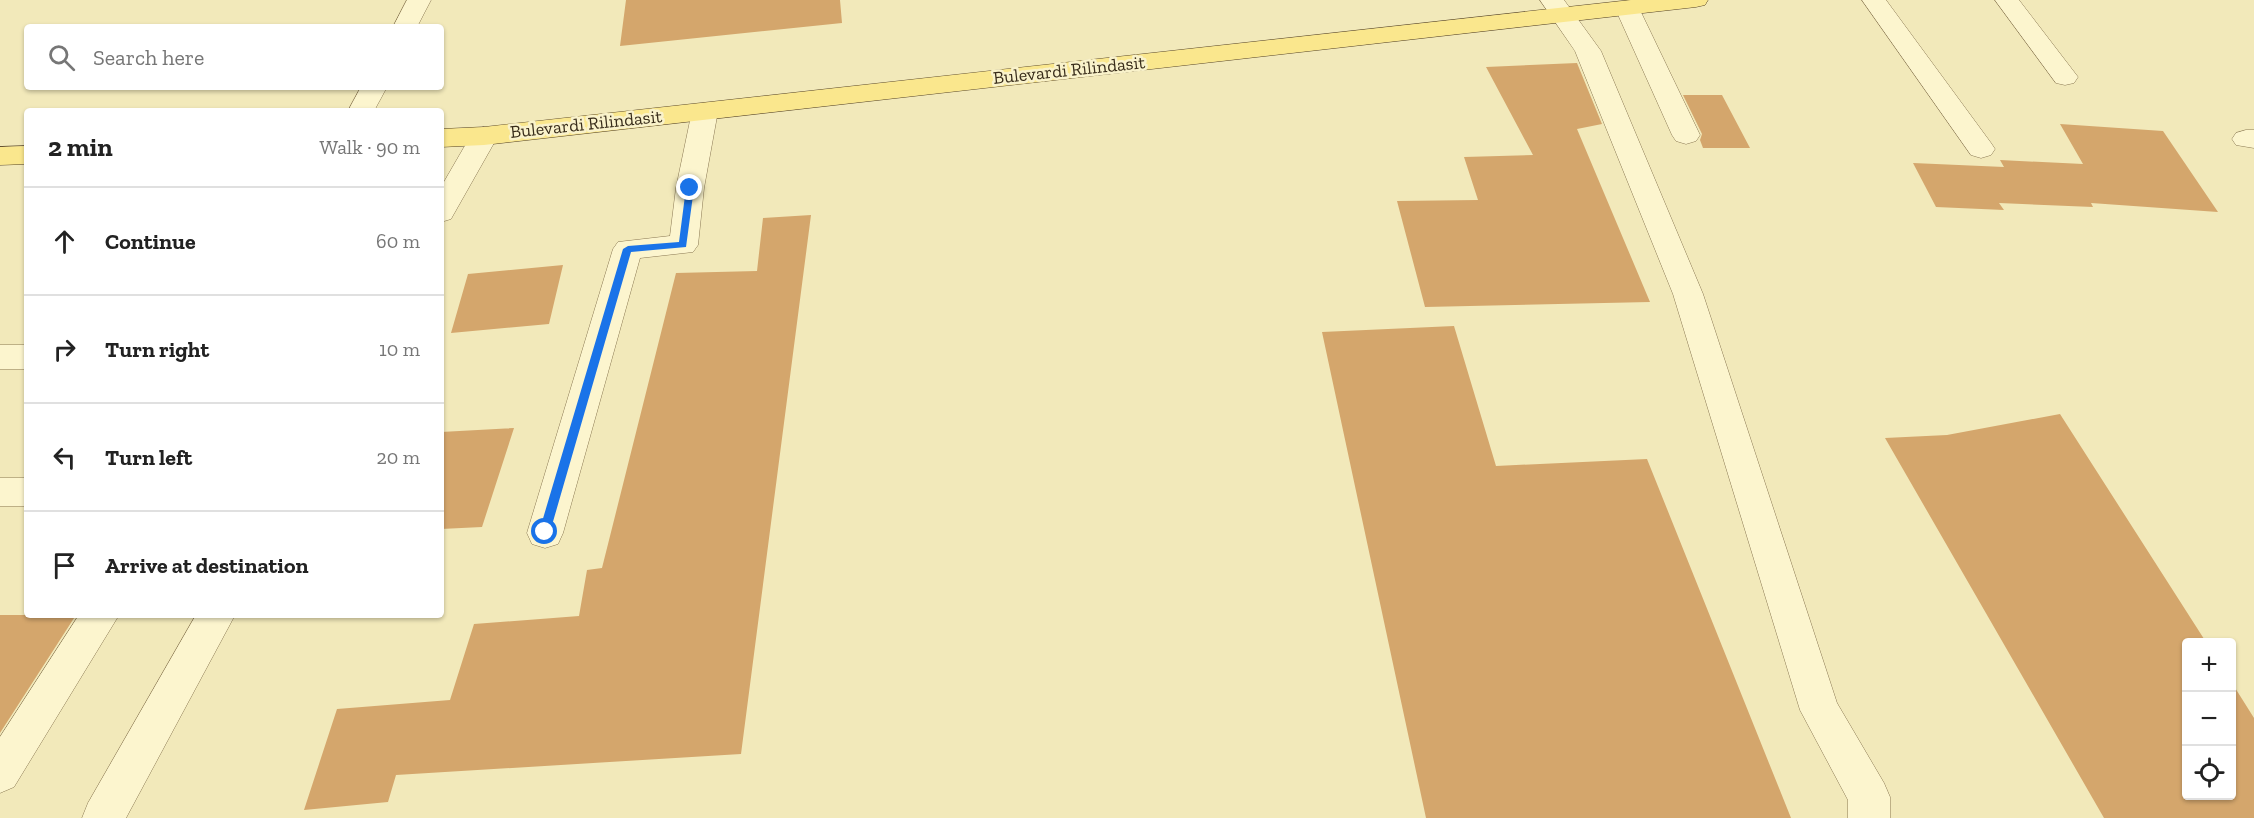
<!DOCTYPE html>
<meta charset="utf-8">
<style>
:root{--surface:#fff;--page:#f6f6f6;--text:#222;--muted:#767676;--line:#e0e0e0}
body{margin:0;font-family:"Zilla Slab",serif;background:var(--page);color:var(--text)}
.controls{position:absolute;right:18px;bottom:18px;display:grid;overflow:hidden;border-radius:6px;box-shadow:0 2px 4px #0004}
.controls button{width:54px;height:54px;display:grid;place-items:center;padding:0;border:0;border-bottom:2px solid var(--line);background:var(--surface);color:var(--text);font:30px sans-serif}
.stop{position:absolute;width:18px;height:18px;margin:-14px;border:4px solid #1a73e8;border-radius:50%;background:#fff}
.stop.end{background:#1a73e8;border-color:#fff;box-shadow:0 2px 6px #0008}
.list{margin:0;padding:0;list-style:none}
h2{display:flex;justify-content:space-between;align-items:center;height:78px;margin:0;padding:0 24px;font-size:26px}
h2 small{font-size:20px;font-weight:400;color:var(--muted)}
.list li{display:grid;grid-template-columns:39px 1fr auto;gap:18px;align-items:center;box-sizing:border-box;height:108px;padding:0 24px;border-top:2px solid var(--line)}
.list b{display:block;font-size:22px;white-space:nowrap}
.list em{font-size:20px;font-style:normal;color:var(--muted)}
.icon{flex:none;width:33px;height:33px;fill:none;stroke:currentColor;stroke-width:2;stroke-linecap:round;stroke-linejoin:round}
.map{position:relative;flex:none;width:2254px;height:818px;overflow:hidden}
.search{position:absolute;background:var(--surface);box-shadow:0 2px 4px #0004;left:24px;top:24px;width:420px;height:66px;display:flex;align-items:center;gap:15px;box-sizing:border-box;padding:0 21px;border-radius:6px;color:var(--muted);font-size:22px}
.panel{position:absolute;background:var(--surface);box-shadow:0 2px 4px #0004;left:24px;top:108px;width:420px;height:510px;border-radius:6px}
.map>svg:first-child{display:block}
</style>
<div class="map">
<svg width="2254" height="818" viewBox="0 0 2254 818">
<rect width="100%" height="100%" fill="#f2e9ba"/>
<path fill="#d4a66c" d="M626,0H840L842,23L620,46Z
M1577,63L1602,124L1577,129L1650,302L1425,307L1397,201L1478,200L1464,157L1533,155L1486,67Z
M1683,95H1722L1750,148H1703L1700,140L1702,134Z
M2060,124L2163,131L2218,212L2091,203L2093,207L1999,203L2004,210L1936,207L1913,163L2004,167L2000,160L2083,164Z
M811,215L741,754L396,775L388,802L304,810L337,709L450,700L474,624L579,616L587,570L602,568L676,273L757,271L763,218Z
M563,265L549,324L451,333L468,274Z
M1454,326L1496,466L1647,459L1791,818H1426L1322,332Z
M2060,414L2206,642H2187V795H2232V683L2254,718V818H2104L1885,438L1947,435Z
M514,428L482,527L441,529V432Z
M0,615H76L0,733Z"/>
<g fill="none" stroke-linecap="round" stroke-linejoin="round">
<g stroke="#8a7853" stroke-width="1">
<path id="minor" d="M407,0H431L417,27H393Z
M1540,0H1564L1601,51L1703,294L1837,703L1884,783L1890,797V818H1848V800L1800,710L1673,294L1575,51Z
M1862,0H1886L1991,143L1995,149L1991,155L1981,158L1971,155Z
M1995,0H2019L2078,77L2074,83L2065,85L2056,83Z
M1627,1L1636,3L1639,8L1700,135L1696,141L1686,144L1676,141L1672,135L1615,8L1618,3Z
M361,87H387L374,111H348Z
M705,103L714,105L718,111L704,188L698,245L693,252L640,258L563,533L558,544L545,548L532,544L527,533L613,249L618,242L670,236L676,188L692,111L696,105Z
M484,127L494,130L498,136L451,219L441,222V187L474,130Z
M2246,130H2254V148L2236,145L2232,139L2236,133Z
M0,345H27V369H0Z
M0,478H27V506H0Z
M79,615H119L14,787L0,793V737Z
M196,615H235L126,818H82L88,803Z"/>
</g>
<g stroke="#574528" stroke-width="1">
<path id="major" d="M1631,0H1708L1705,5L1696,7L484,145L441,147V129L484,127Z
M27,146V164L0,165V147Z"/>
</g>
<use href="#minor" fill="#fcf5ce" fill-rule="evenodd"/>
<use href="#major" fill="#fae78d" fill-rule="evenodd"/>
</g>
<path fill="#1a73e8" d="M690,185L694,188L686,247L631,252L550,532L545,537L541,536L539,532L623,249L628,246L679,242L686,188Z"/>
<g text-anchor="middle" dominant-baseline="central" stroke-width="5" stroke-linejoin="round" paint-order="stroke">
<g font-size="18" fill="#382c1a" stroke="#f9f2cb">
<text transform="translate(1069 70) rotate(-6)">Bulevardi Rilindasit</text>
<text transform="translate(586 124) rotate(-6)">Bulevardi Rilindasit</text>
</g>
</g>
</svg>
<div class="controls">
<button>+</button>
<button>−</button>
<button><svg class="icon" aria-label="locate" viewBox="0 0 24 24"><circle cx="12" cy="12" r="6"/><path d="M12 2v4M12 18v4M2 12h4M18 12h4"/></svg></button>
</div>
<div class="stop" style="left:545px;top:532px"></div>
<div class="stop end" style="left:690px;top:188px"></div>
<div class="search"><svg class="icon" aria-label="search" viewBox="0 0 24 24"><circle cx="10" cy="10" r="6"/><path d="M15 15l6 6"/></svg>Search here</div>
<section class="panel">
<h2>2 min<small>Walk · 90 m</small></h2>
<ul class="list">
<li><svg class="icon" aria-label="ahead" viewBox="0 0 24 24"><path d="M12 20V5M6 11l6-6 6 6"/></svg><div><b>Continue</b></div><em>60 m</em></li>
<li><svg class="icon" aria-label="right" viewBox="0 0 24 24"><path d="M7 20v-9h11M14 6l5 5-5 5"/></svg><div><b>Turn right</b></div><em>10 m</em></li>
<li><svg class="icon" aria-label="left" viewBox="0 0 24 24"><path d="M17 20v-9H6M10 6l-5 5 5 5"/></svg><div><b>Turn left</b></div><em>20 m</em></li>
<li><svg class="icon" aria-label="arrive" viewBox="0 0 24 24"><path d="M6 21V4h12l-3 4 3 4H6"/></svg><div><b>Arrive at destination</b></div></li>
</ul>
</section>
</div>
